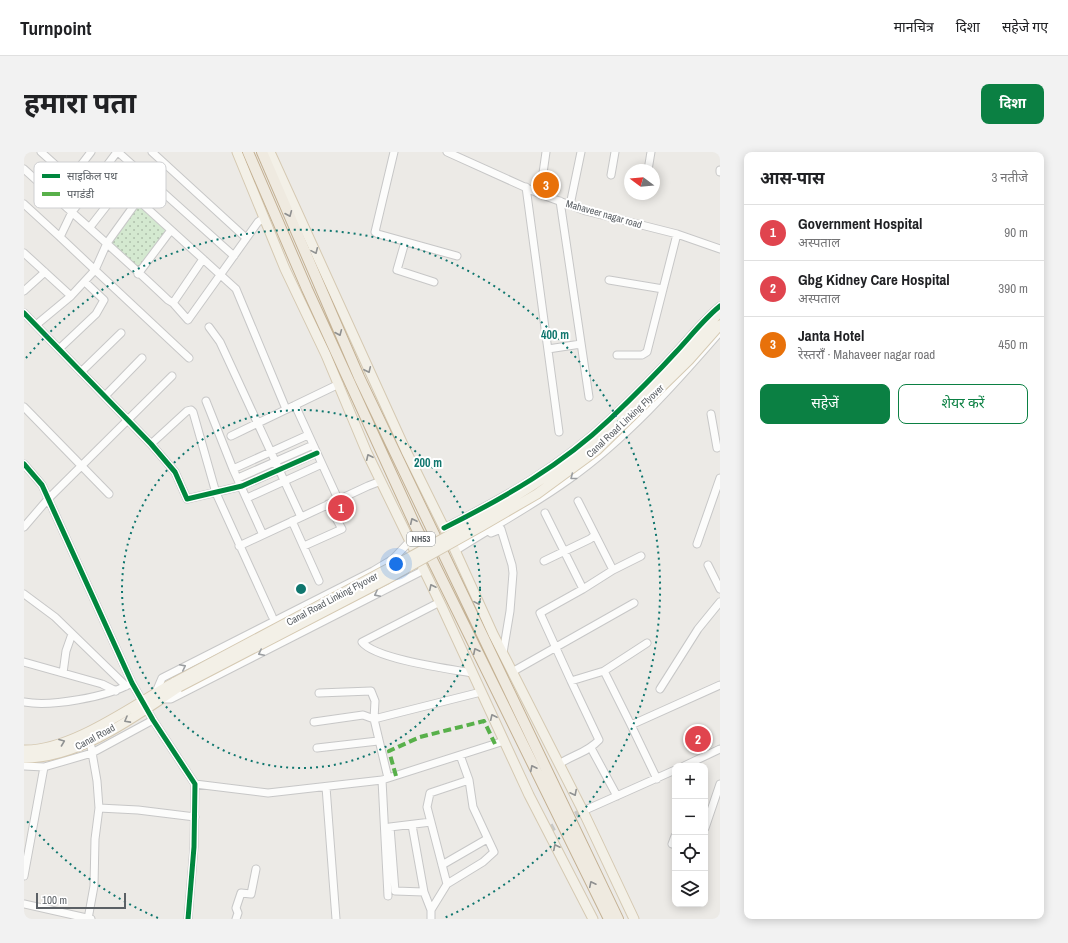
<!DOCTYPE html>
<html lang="hi">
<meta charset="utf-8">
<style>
:root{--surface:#fff;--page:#f2f2f2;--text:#202124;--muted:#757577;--line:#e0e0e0;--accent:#0b8043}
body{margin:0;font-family:"Archivo Narrow","Noto Sans Devanagari",sans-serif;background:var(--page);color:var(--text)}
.controls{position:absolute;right:12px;bottom:12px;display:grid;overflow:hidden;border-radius:8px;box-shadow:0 2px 10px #0003}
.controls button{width:36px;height:36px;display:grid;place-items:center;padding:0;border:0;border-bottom:1px solid var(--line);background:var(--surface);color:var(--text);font:20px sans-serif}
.compass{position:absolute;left:600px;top:12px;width:36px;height:36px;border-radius:50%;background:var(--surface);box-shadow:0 2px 10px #0003;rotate:286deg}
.scale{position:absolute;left:12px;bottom:10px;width:90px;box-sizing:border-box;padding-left:4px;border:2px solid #5b6065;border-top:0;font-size:11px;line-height:14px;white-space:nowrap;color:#5b6065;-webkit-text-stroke:3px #fff;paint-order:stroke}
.you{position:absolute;left:372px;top:412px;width:14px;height:14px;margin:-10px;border:3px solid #fff;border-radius:50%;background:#1a73e8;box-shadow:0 0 0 6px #1a73e833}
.badge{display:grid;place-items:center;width:26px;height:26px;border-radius:50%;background:var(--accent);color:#fff;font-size:13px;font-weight:700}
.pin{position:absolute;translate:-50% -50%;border:2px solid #fff;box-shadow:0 1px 4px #0006}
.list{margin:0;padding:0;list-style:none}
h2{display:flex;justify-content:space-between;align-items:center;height:52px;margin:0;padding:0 16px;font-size:17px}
h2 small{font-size:13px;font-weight:400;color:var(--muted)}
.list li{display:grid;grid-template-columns:26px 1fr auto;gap:12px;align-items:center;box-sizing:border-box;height:56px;padding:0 16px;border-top:1px solid var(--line)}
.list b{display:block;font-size:15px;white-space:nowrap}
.list p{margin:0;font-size:13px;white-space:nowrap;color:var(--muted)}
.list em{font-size:13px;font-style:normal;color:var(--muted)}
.actions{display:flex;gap:8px;padding:12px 16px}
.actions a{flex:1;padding:9px 0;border:1px solid var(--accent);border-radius:8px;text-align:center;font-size:14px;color:var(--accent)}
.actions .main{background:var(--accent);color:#fff}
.icon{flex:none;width:22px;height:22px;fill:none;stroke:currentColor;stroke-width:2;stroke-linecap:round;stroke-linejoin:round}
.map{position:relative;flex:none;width:696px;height:767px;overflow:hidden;border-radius:8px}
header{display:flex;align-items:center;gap:24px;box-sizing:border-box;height:56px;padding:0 20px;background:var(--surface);border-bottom:1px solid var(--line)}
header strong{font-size:19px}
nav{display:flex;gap:22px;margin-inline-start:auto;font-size:14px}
.intro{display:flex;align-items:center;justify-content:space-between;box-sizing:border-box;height:96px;padding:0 24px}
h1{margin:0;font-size:28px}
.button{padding:10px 18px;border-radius:8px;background:var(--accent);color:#fff;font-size:14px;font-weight:700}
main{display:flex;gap:24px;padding:0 24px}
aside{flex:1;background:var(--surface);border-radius:8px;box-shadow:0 2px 10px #0003}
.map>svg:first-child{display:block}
</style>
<header>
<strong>Turnpoint</strong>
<nav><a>मानचित्र</a><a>दिशा</a><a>सहेजे गए</a></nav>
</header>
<div class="intro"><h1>हमारा पता</h1><a class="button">दिशा</a></div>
<main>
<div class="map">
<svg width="696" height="767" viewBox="0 0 696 767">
<defs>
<pattern id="park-dots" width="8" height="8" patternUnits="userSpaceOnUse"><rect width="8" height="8" fill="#d4e9d0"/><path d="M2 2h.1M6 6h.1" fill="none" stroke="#afc0ac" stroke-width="1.8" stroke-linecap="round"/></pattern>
</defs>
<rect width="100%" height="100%" fill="#eceae6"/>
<path fill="url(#park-dots)" d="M113,52L143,80L113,118L83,91Z"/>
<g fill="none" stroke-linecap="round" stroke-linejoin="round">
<path stroke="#c8c8c6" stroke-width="7" stroke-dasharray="7 3.5" stroke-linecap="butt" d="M524,678L559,659"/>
<g stroke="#c7c7c7" stroke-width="9">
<path id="minor" d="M17,0L46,26
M94,0L210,104
M128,0L222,86
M370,0L351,80L354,82L433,104
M423,0L516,42L562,59L653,82L696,97
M0,17C48,61 97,103 144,148L149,151L164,168L234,70L240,66
M81,18L212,137L262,257
M624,18L627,0
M696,20V18
M587,23L591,0
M502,35L535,280
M516,42L522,0
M32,46L67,0
M114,48L83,91L71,118L165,206
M536,49L565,245
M0,52L36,85
M546,53L557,0
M66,75L98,34
M381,90L373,118L410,130
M0,101L47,144L71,118L36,85L48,60L93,0
M114,122L147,78
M585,128L639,137
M0,139L21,120
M149,151L179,107
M0,161L127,292L151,320L163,347L218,334L293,301
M12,173L47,144
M185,175L196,190L277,365
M35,197L72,162L80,148L61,130
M524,197L557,192
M593,203H618L623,200L653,82
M57,220L97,181
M81,244L118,206
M182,249L209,317L239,383
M271,253L314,347
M0,255L85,342
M687,262L693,296
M207,284L315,232
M127,292L163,259L167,258L169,260L192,341L248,464
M0,312L18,333L108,531L129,568L171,632L170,695L164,767
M209,317L284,283
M214,326L289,293
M223,346L298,312
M554,349L589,418
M521,361L559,437L516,461L547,529L580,519
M268,369L295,429
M0,375L24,347L148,224
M420,376C480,346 538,313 586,267C609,245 631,223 652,200C666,185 680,167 696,154
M467,381L477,377L488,413L489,421L486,459L479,501
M673,392L696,326
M215,394L344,334L357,329
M280,394L318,377L304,352
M431,399C468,375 508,354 544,328C602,287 650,233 696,180
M520,409L566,387L571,383
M684,413L696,437
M559,437L589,418L617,404
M0,442L31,465L102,534
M416,450L338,490C351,507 425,517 448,521
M623,491L580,519L607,573L696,533
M0,510L78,532L92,539
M488,520L610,451
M39,521L42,499L48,482
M636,537L674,477L696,450
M132,540L138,526L349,419L369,407L386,389
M295,541L347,539L351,549L350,567L364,626
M136,547H147L400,418
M0,550C27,555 82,545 106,532
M290,570L339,563L350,567L457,540
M607,573L633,627
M293,596L354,589
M567,596L593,644
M535,612C549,603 564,600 575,588L547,529
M0,614L20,615L68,601L129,568
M660,614L696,597
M358,628L364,744
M171,632L244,641L358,628L480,589
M302,635L312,767
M75,656L114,658L171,665
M559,659L651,618
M407,670L366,675L371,739L400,740L407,758
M388,673L400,740
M681,676L696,632
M648,692L651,684
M418,713L463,687
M0,724L20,615
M423,732L403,655L406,641L445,628
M0,752L67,767
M64,767L70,734L71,687L75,656L73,629L66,589
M212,767L214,761L212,756L217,741L227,742L232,717
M407,767V758L423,732L459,710L470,700L449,655L445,628L436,603"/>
</g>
<g stroke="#d5c9b2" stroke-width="11">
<path id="major" d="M213,0L261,117L302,203L343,301L418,455L505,643L569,767
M246,0L382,299L430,396L469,482L559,659L610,767
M0,598C48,599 109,553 151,530
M0,606C56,606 110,565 155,535"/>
</g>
<g stroke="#c4b193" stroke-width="12">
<path id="highway" d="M224,0L283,137L391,373L585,767
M238,0L335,225L594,767"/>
</g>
<use href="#minor" stroke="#fcfcfb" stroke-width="7"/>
<use href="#major" stroke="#f3f0e7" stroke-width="9"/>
<use href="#highway" stroke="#efeae0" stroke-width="10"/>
<g stroke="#d5c9b2" stroke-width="11" stroke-linecap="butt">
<path id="major-bridge" d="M151,530C229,488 308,447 386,405C449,370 513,335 569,290C615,253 656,204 695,161
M155,535L363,427L458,374L513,342L573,298L665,208L696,173"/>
</g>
<use href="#major-bridge" stroke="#f3f0e7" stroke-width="9"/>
<path stroke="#58b04a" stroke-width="4" stroke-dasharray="8 4" stroke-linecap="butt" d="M372,624L365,599L396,585L460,569L471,592"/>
<g stroke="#fff" stroke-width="8">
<path id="cycleway" d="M0,161L127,292L151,320L163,347L218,334L293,301
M0,312L18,333L108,531L129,568L171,632L170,695L164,767
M420,376C480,346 538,313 586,267C609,245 631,223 652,200C666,185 680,167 696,154"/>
</g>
<use href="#cycleway" stroke="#00873e" stroke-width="5"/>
</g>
<defs><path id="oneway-chevron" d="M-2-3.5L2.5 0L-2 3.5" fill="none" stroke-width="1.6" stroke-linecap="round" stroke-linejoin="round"/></defs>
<g stroke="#8f9090">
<use href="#oneway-chevron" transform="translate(265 62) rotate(67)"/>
<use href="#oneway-chevron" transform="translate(315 181) rotate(67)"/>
<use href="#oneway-chevron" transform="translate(389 369) rotate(-115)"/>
<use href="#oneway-chevron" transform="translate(452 499) rotate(-116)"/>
<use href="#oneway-chevron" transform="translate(509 616) rotate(-117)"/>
<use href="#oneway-chevron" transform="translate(568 732) rotate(-116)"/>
</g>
<g stroke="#909292">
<use href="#oneway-chevron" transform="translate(291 99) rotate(66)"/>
<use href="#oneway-chevron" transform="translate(344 218) rotate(65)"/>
<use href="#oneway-chevron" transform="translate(345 305) rotate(-115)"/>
<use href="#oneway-chevron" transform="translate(408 435) rotate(-116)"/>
<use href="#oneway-chevron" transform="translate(454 450) rotate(66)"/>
<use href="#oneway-chevron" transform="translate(469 565) rotate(-115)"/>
<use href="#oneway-chevron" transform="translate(103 568) rotate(151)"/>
<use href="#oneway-chevron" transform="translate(38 590) rotate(-21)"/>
<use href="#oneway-chevron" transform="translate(550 641) rotate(63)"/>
<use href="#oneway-chevron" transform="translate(532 695) rotate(-117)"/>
</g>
<g stroke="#9b9ea1">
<use href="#oneway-chevron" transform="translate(549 325) rotate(142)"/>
<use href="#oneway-chevron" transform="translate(353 442) rotate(153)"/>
<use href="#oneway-chevron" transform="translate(237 501) rotate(153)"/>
<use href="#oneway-chevron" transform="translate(159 515) rotate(-26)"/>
</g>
<g fill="none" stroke="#0f766e" stroke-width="2" stroke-dasharray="2 4">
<circle cx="277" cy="437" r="179"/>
<path d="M134 766A359 359 0 0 1 2 668M2 206A359 359 0 1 1 420 766"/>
</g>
<g text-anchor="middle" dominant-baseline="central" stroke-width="4" stroke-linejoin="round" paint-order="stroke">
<rect fill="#fff" stroke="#8c9093" stroke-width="1" x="383" y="380" width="28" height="14" rx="3"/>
<g font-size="9" font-weight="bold" fill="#5b6065">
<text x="397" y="387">NH53</text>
</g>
<g font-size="10" fill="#5b6065" stroke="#fff">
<text transform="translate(580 62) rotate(16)">Mahaveer nagar road</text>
<text transform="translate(601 269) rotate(-43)">Canal Road Linking Flyover</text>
<text transform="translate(308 447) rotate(-28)">Canal Road Linking Flyover</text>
<text transform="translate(71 585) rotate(-28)">Canal Road</text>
</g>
</g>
<rect x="10" y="10" width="132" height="46" rx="6" fill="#fff" stroke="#cecfd1" stroke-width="1"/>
<rect x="18" y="22" width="18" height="4" fill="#00873e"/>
<rect x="18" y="40" width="18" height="4" fill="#58b04a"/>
<g font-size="11" fill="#5b6065">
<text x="43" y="28">साइकिल पथ</text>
<text x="43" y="46">पगडंडी</text>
</g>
<circle cx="277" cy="437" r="6" fill="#0f766e" stroke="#fff" stroke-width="2"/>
<g font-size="12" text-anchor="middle" font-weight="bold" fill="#0f766e" stroke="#fff" stroke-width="4" stroke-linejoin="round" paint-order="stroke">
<text x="531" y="187">400 m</text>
<text x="404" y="315">200 m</text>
</g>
</svg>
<div class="controls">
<button>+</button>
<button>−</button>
<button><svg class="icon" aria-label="locate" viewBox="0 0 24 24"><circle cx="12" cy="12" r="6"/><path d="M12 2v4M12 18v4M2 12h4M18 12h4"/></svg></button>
<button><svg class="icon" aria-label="layers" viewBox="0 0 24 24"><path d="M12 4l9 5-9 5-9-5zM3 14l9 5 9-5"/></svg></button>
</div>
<svg class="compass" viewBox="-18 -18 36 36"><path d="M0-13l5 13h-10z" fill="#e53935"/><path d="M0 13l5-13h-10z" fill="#757577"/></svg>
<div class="scale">100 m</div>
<div class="you"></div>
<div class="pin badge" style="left:317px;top:356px;background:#e0444e">1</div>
<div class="pin badge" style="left:674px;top:587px;background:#e0444e">2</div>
<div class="pin badge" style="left:522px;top:33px;background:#e8710a">3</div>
</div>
<aside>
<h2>आस-पास<small>3 नतीजे</small></h2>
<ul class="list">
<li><span class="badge" style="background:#e0444e">1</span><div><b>Government Hospital</b><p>अस्पताल</p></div><em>90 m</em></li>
<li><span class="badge" style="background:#e0444e">2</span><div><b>Gbg Kidney Care Hospital</b><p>अस्पताल</p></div><em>390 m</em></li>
<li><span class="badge" style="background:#e8710a">3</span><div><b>Janta Hotel</b><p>रेस्तराँ · Mahaveer nagar road</p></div><em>450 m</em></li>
</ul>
<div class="actions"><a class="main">सहेजें</a><a>शेयर करें</a></div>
</aside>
</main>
